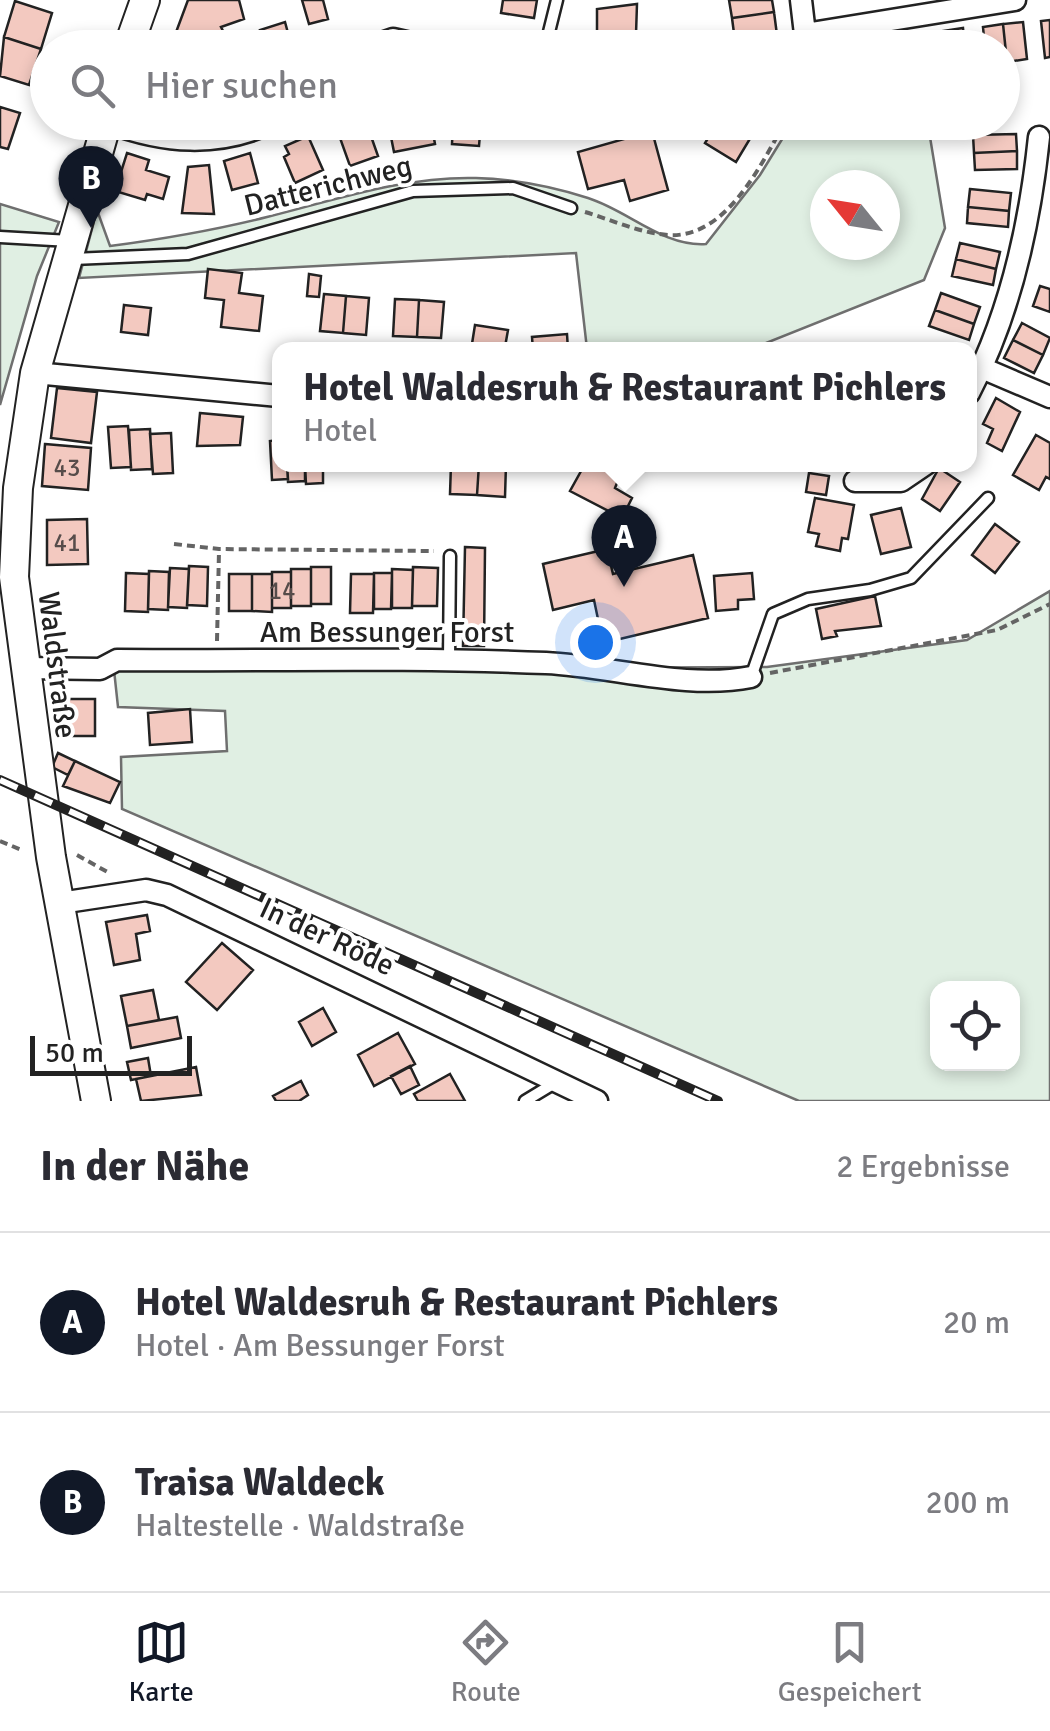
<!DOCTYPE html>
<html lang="de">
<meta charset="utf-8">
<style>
:root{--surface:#fff;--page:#f2f2f3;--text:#2b2b33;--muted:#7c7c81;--line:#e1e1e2;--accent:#111827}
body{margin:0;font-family:Signika,sans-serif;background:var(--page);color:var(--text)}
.controls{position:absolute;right:30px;bottom:30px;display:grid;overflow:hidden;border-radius:20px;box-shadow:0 5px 15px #0003}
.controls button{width:90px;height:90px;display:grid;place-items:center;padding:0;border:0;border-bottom:2px solid var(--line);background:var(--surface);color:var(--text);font:50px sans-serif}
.compass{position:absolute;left:810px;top:170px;width:90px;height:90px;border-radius:50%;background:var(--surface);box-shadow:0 5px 15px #0003;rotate:300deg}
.scale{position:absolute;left:30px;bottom:25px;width:162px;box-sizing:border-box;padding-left:10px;border:5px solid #222;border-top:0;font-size:28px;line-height:35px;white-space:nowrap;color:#222;-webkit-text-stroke:8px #fff;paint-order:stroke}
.you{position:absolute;left:595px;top:642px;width:35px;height:35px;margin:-25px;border:8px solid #fff;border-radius:50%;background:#1a73e8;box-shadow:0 0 0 15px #1a73e833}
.badge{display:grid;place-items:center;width:65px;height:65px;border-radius:50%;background:var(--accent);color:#fff;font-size:32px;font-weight:700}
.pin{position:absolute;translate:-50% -82px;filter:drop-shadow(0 2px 5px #0008)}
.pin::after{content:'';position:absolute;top:52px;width:35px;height:30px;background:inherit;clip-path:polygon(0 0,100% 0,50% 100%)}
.popup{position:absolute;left:272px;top:342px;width:705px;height:130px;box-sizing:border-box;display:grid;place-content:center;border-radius:20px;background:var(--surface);filter:drop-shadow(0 2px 8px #0005);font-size:32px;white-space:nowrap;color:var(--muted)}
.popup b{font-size:38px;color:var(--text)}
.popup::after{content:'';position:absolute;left:50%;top:100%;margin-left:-20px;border:20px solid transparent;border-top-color:var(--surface)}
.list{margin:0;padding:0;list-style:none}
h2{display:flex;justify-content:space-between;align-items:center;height:130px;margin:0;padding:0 40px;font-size:42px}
h2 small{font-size:32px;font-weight:400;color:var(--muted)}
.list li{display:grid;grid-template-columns:65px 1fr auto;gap:30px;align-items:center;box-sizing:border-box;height:180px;padding:0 40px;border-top:2px solid var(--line)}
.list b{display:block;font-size:38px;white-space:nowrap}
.list p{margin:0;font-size:32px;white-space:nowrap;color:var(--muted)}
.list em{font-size:32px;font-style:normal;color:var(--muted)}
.icon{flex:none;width:55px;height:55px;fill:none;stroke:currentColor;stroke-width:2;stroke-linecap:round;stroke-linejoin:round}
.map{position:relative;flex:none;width:1050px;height:1101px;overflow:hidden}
.search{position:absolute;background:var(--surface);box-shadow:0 5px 15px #0003;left:30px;right:30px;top:30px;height:110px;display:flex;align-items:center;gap:25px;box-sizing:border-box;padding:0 35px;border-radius:55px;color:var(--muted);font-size:38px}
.sheet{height:490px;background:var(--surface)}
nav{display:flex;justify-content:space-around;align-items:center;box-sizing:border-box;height:140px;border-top:2px solid var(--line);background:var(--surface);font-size:28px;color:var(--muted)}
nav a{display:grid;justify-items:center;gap:5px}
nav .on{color:var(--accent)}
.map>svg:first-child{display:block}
</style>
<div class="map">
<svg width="1050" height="1101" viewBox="0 0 1050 1101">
<rect width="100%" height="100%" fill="#fff"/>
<path fill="#e0efe3" stroke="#6f6f6f" stroke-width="2.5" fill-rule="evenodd" d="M792,123H867L868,129L929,131L945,228L924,280L751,349H587L576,253L79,278L97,210L110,246C163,239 215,230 267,217C335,200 405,176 476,178C513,179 553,187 588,198C629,211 663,247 706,244L760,175ZM825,185H885V245H825Z
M0,204L59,222L37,276L0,405Z
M1050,591V1101H799L122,809L121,757L227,751L225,711L118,707L114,670L767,667L967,640ZM938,988H1012V1064H938Z"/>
<path fill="#f3c9c0" stroke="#222" stroke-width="2.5" d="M188,0H239L244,19L221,27L223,31L172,43Z
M302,0H323L328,19L309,24Z
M503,0H537L534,18L501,13Z
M729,0H772L774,12L732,18Z
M15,1L52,13L41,49L4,37Z
M637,4L636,34L597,36V9Z
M774,12L777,35L735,41L732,18Z
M1050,20V57L1045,58L1041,21Z
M285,22L292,48H265L260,30Z
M1023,22L1027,59L1007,62L1003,24Z
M1003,24L1007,62H1002V48H985L983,27Z
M963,28L965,48H945L943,31Z
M943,31L945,48H924L922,33Z
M910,33L911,48H889L888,35Z
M4,37L41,49L29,85L0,76Z
M0,107L20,113L8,149L0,147Z
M366,122L378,156L350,166L335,124Z
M388,122H431L435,144L394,152Z
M453,122H481L479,146L452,144Z
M718,122H760L736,162L705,143Z
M652,131L668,190L630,201L624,180L588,189L578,152Z
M1016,134L1017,151L974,153L973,135Z
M308,136L323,170L295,183L284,157L289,154L285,146Z
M1017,151V169L975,170L974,153Z
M127,153L149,160L146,170L169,177L163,199L147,194L145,200L115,191Z
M250,153L258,183L232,190L224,161Z
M209,165L214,214L182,213L188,167Z
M970,189L1011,193L1009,211L968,207Z
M968,207L1009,211L1008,227L967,223Z
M960,243L1000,252L996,269L956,259Z
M956,259L996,269L993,285L952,276Z
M208,269L242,273L239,293L263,296L259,331L221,327L224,300L205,298Z
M309,274L321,276L319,297L307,296Z
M1040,286L1050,289V312L1033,306Z
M941,293L980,307L974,324L935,310Z
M324,294L346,296L343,333L320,331Z
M346,296L369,298L366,335L343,333Z
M395,299L419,300L417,337L393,336Z
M419,300L444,302L441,338L417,337Z
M124,305L151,308L148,335L121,332Z
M935,310L974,324L969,340L929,326Z
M1022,323L1050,338L1043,355L1013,340Z
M475,325L508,330L505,347L509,350H471Z
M567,334L568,350H533L532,337Z
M1013,340L1043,355L1034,373L1004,358Z
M57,388L97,392L91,443L51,438Z
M996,398L1020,412L1002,451L987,443L993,429L983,424Z
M200,413L243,417L240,445L197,446Z
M128,426L131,467L111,468L108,427Z
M150,429L152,469L131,470L129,430Z
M171,433L173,473L153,474L150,434Z
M1036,435L1050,443V479L1046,477L1039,490L1013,475Z
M279,440V464H287L288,479L272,480L270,441Z
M45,444L91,448L88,490L42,486Z
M287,464H305V481L288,482Z
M305,464H323V483L306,484Z
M451,464H479L477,495L450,494Z
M479,464H506L505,497L477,495Z
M585,464H595L619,478L615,488L632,498L622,518L570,491Z
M939,468L960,482L940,511L922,499Z
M809,473L829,476L826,495L806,492Z
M815,498L854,505L848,539L842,538L840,551L816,546L819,534L808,532Z
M901,508L911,547L881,554L871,515Z
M87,519L88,564L47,565V520Z
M995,524L1019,542L995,573L972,555Z
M465,547L485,548L484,646H463Z
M607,549L613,574L693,555L708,618L603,643L594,600L553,610L543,564Z
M189,566L208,567L207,606L187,605Z
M311,567H331V604H311Z
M413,567L438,568L437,606H412Z
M170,568L189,569L187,608L168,607Z
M291,569H311V606H291Z
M392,569L413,570L412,608H392Z
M149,571L169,572L168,610L148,609Z
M272,572H291V608H272Z
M126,573L149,574L148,612L125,611Z
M374,573H392L391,609H374Z
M752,573L754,599L738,600V609L716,611L714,576Z
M229,574H252V611H229Z
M252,574H272V612L252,611Z
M351,574H374L373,613H350Z
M875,596L881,626L835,631L837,636L822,639L816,609Z
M59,699H95V736H59Z
M190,709L192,742L150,745L148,713Z
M58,753L75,761L68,775L52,767Z
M75,761L120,782L110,803L63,786Z
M147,915L150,931L136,934L140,960L114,965L106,922Z
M222,943L253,970L217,1010L186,982Z
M153,990L159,1020L127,1026L121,996Z
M323,1008L336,1032L312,1046L299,1022Z
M177,1017L181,1038L131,1048L127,1026Z
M398,1033L415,1064L374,1086L358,1055Z
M148,1058L151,1076L131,1080L127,1062Z
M410,1066L419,1085L401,1094L391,1076Z
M196,1067L201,1095L141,1101L136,1079Z
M450,1074L465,1101H418L414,1094Z
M301,1081L308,1095L299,1101H276L273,1096Z"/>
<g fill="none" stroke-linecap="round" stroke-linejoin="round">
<g stroke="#222" stroke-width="15">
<path id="lane" d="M545,48L557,0
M0,237L70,241
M73,259L188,254L413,191L513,188L571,208
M449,659L450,556
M751,677L773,614L808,599L870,590L911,578L988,498
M525,1101L558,1081"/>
</g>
<g stroke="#222" stroke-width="25">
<path id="street" d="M801,0L805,34L1015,0
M367,48L393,39L433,48
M107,122C164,143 217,148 273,122
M982,368L1050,397
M35,373L279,396
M969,393C1010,315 1030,224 1039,137
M855,481H901L926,464
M24,668L100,669L117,660C260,661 403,657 546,663C612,666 686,690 751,677
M60,903L146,890L167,895L597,1101"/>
</g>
<g stroke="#222" stroke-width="32">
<path id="secondary" d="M128,48L145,0
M96,1101L51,857L14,577L18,488L35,373L107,122"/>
</g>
<path stroke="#646464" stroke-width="4" stroke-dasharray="8 5" stroke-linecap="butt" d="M769,48L787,42
M585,212C612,220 640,233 668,235C726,239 761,165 785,122
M174,544L219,549L434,551
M217,641L219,551
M770,673L997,630L1050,604
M0,841L24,851
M77,855L111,874"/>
<use href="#lane" stroke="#fff" stroke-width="10"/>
<use href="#street" stroke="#fff" stroke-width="20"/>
<use href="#secondary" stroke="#fff" stroke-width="28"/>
<g stroke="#222" stroke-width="10">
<path id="rail" d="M0,780L718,1101"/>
</g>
<use href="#rail" stroke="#fff" stroke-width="6" stroke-dasharray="19" stroke-linecap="butt"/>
</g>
<g text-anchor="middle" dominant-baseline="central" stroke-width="8" stroke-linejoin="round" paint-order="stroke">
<g font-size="25" fill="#564c4a">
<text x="67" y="467">43</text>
<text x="67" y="542">41</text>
<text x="282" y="590">14</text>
</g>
<g font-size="30" fill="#222" stroke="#fff">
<text transform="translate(328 186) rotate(-14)">Datterichweg</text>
<text x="387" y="632">Am Bessunger Forst</text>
<text transform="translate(57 665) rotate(83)">Waldstraße</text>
<text transform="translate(327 937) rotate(25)">In der Röde</text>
</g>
</g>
</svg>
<div class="controls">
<button><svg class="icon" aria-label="locate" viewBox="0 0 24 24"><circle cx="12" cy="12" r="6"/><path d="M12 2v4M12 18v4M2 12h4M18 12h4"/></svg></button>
</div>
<svg class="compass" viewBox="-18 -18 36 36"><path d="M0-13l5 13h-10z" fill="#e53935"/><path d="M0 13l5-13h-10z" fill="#7c7c81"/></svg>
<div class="scale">50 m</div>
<div class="you"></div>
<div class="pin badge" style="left:624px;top:587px">A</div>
<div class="popup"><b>Hotel Waldesruh &amp; Restaurant Pichlers</b>Hotel</div>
<div class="pin badge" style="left:91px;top:228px">B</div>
<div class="search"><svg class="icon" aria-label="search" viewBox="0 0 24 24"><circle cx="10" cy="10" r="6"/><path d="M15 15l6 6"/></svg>Hier suchen</div>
</div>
<section class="sheet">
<h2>In der Nähe<small>2 Ergebnisse</small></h2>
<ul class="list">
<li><span class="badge">A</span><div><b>Hotel Waldesruh &amp; Restaurant Pichlers</b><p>Hotel · Am Bessunger Forst</p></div><em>20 m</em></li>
<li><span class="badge">B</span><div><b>Traisa Waldeck</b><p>Haltestelle · Waldstraße</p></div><em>200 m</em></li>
</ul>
</section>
<nav>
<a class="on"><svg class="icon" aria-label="map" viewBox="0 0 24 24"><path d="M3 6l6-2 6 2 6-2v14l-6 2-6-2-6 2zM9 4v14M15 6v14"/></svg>Karte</a>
<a><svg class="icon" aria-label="directions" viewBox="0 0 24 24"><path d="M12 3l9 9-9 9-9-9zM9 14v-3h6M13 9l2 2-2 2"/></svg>Route</a>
<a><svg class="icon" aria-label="saved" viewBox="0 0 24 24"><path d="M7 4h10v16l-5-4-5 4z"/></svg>Gespeichert</a>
</nav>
